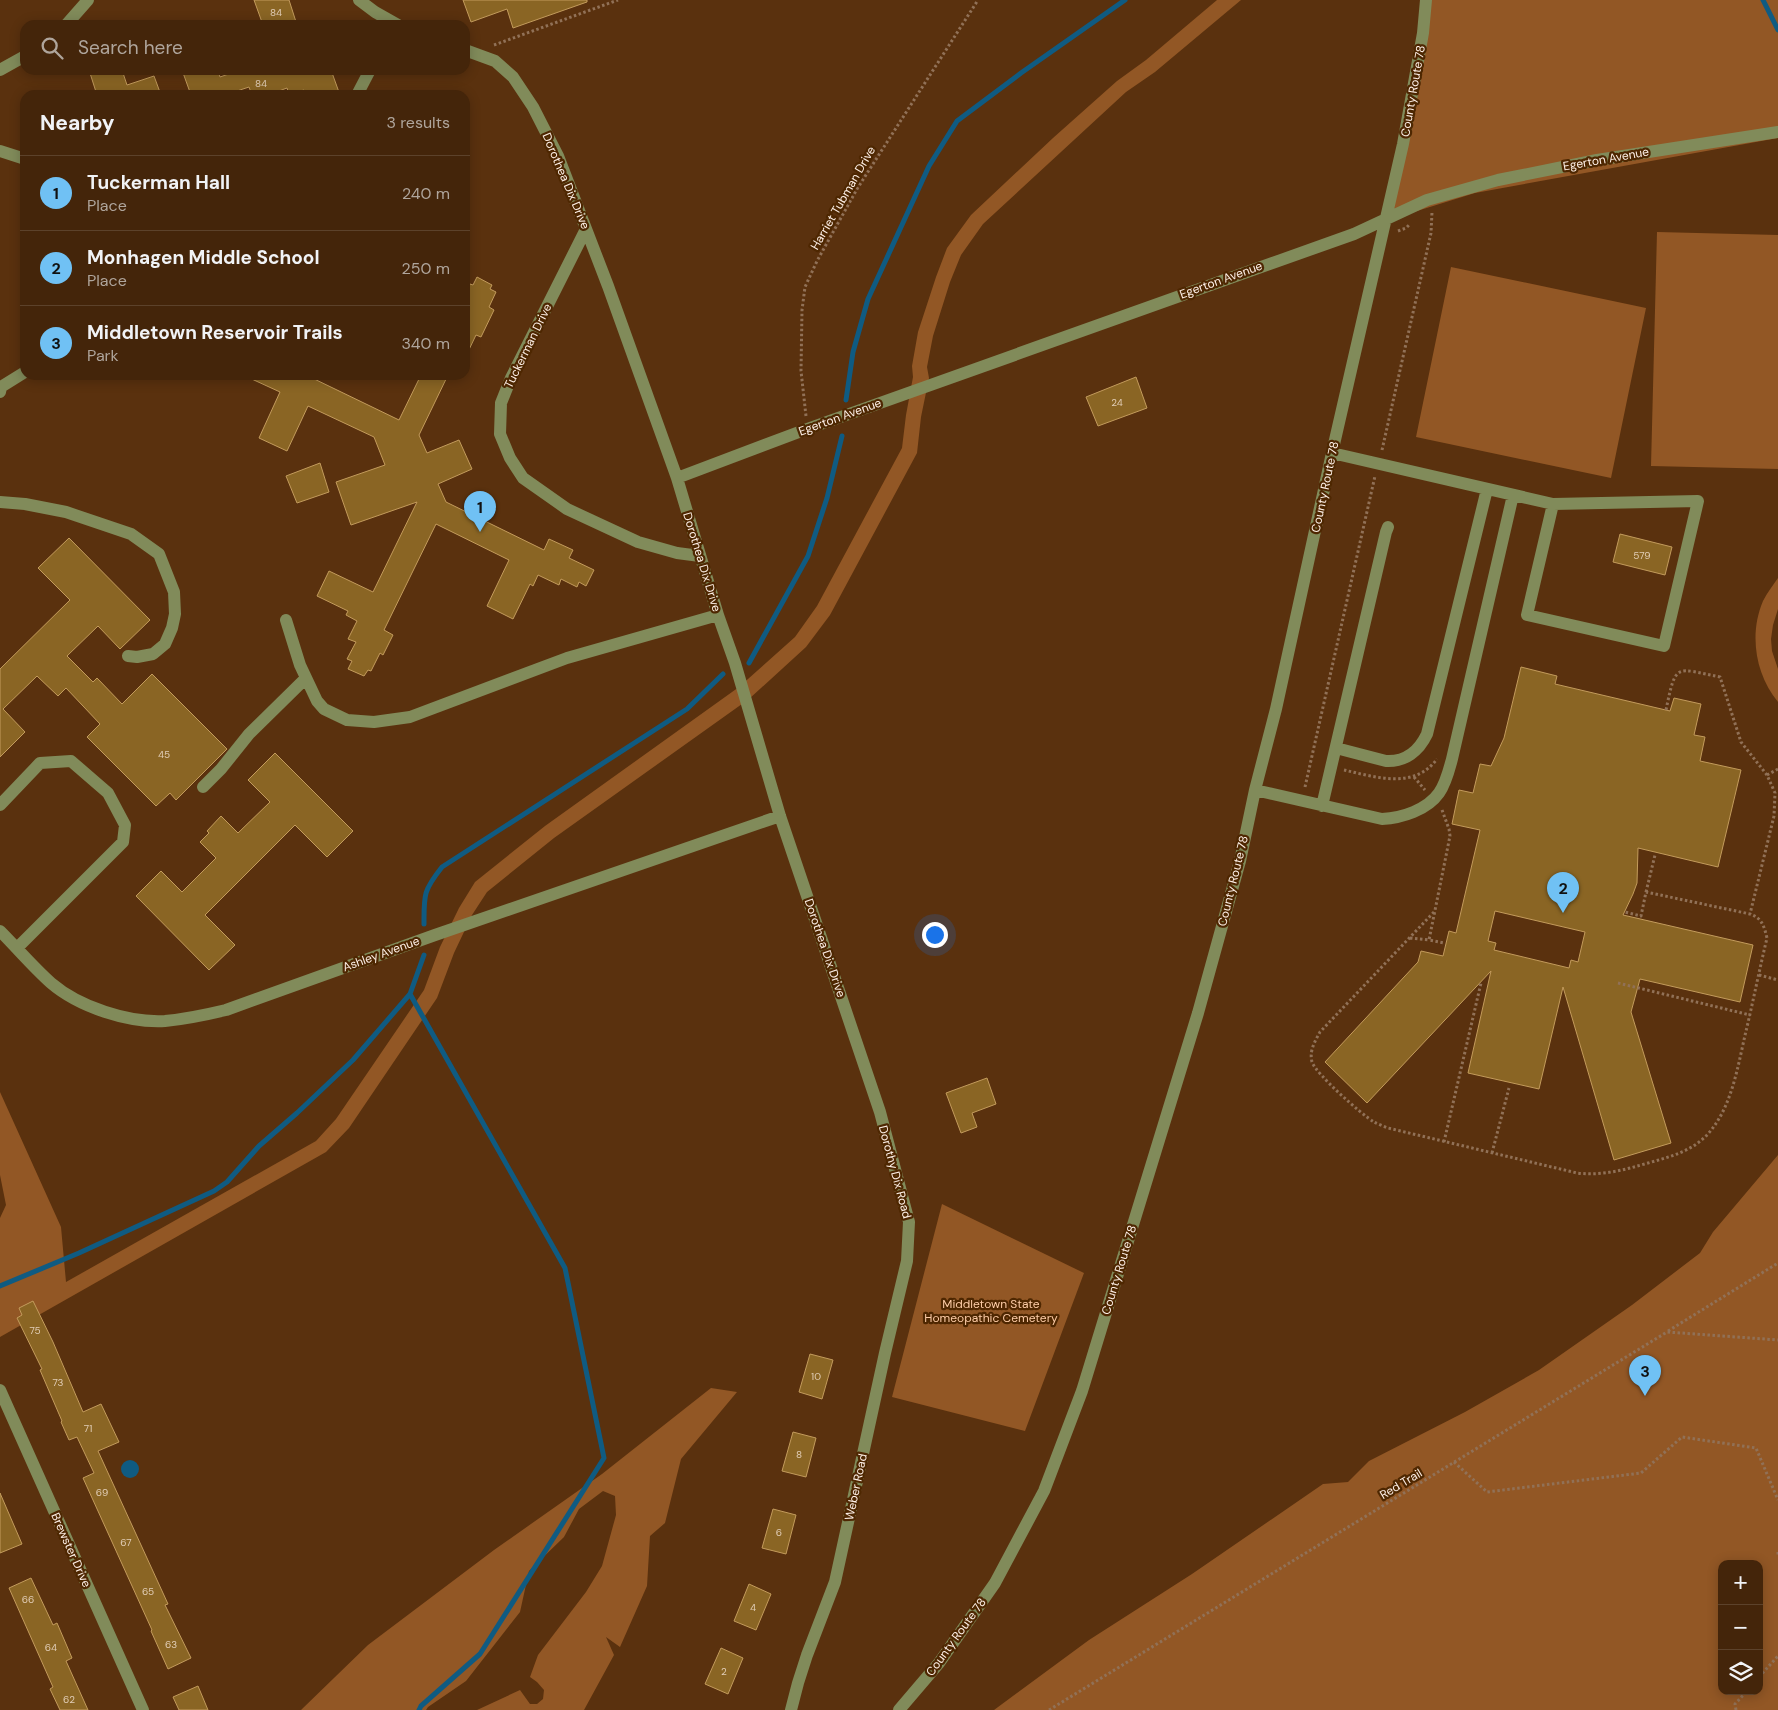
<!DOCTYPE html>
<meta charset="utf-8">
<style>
:root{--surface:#44250a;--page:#4e3118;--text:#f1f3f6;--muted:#afa59c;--line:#5c422b;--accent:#70c1f4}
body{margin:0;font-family:"DM Sans",sans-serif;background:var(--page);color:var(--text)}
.controls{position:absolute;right:15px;bottom:15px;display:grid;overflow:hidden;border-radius:10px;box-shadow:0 2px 12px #0003}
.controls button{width:45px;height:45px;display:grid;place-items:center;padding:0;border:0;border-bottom:1px solid var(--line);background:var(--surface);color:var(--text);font:25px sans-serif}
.you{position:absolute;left:934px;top:934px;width:18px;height:18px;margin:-12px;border:4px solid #fff;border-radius:50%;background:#1a73e8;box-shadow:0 0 0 8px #1a73e833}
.badge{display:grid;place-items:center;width:32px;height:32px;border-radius:50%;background:var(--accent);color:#111;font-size:16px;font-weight:700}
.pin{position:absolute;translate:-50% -41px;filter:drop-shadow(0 1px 2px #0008)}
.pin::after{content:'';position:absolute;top:26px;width:18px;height:15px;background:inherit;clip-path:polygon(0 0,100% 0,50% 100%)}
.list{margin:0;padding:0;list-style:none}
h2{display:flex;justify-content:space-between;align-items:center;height:65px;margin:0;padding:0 20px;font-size:21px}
h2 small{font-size:16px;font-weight:400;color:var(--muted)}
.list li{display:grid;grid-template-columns:32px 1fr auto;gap:15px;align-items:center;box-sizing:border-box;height:75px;padding:0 20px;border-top:1px solid var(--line)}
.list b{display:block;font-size:19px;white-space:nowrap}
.list p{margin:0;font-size:16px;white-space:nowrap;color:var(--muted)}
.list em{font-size:16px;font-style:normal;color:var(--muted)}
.icon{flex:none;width:28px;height:28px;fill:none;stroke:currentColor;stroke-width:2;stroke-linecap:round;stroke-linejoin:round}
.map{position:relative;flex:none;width:1778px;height:1710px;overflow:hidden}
.search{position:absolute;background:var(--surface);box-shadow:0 2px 12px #0003;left:20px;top:20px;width:450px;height:55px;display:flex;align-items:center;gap:12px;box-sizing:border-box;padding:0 18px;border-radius:15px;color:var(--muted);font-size:19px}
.panel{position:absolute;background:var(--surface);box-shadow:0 2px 12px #0003;left:20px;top:90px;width:450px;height:290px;border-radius:15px}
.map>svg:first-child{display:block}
</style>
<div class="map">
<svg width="1778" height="1710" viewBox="0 0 1778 1710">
<rect width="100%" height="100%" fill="#5a310e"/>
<path fill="#925725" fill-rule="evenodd" d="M1217,0H1241L1155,72L1126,92L983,224L961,255L950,282L933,336L927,367L929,378L921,417L917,453L830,615L806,647L749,699L554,838L487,892L472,915L454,953L437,998L349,1128L326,1152L0,1337V1218L6,1205L0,1175V1092L61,1227L66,1282L316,1141L336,1119L424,990L440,947L459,908L475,882L545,826L739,687L795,637L817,606L902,448L906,415L913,377L912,366L918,332L936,277L947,248L971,215L1053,138L1117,81L1146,60Z
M1428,0H1778V138L1475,193L1388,220Z
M1657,232L1778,235V469L1651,466Z
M1451,267L1646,308L1611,478L1416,437Z
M1778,578V609L1773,625L1771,639L1772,651L1778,669V702C1755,674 1749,634 1763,601C1767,593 1773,585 1778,578Z
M1778,1155V1710H994L1089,1640L1192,1574L1323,1484L1348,1482L1369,1461L1465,1412L1539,1370L1632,1305L1700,1253L1713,1232ZM1722,1564H1759V1691H1722Z
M942,1204L1084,1273L1025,1431L892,1397Z
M711,1388L737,1392L681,1459L665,1523L650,1536L647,1586L620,1647L606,1637L614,1655L584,1710H477L520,1690L530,1704H537L543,1699L544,1690L537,1682L530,1677L538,1655L586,1592L602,1566L616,1515L615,1496L603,1491L579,1509L564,1537L529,1571L520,1612L466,1681L428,1707L426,1710H301L368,1645L494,1550L602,1474Z"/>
<path fill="#0f5b82" d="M121 1469a9 9 0 1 1 18 0a9 9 0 1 1-18 0Z"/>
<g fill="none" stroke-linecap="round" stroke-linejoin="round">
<path stroke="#0f5b82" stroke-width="5" d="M1763,0L1778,30
M846,400L853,352L868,299L929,166L957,121L1021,73L1125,0
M749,663L808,556L827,498L842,436
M424,924C424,895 423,891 442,867L687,709L723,674
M410,994L565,1268L604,1458L480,1654L421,1706L419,1710
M0,1286L79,1253L214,1191L227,1182L259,1146L297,1113L353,1060L410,994L424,955"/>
</g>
<path fill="#8a6524" stroke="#c39b5c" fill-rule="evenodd" d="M254,0H289L297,25H263Z
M463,0H587V2L513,28L507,9L471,22Z
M89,70H122L127,85L154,76L161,95H97Z
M182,70H218L220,77L240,70H331L340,95H306L304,90L289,94L287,88L268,95H252L249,87L225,95H191Z
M477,277L492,285L490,289L496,292L489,307L494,310L481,337L476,335L465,358V294L470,284L473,285Z
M243,375H306L399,420L421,375H448L419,435L427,453L459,440L472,469L438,484L446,502L544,550L549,539L573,550L569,558L594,570L586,586L579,582L577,587L561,579L559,585L538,575L533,586L530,584L513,619L487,606L509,560L436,524L384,630L393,635L383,655L380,653L371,671L368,670L364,676L348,669L352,661L347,659L356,642L348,639L357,621L346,615L348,611L317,596L329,571L373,592L417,502L351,525L336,482L385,465L374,437L308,406L287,451L259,438L280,392Z
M1136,377L1147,408L1098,426L1086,397Z
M320,463L329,492L297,503L286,476Z
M1620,534L1672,547L1665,575L1613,562Z
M69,538L150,620L120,649L98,626L67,656L93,682L97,678L122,704L152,674L227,749L176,800L170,793L156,806L87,737L100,724L66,688L58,696L37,676L3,709L25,732L0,757V669L70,600L38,568Z
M1521,667L1557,676L1555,684L1670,711L1674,698L1701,704L1694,735L1705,737L1700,761L1741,770L1718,867L1638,848L1637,883L1633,894L1623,915L1753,945L1740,1002L1640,979L1631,1012L1671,1143L1614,1160L1563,987L1539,1089L1468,1073L1491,971L1367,1103L1325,1062L1418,962L1421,951L1443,956L1449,931L1456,933L1480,830L1452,824L1459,790L1473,793L1480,764L1491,766L1504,738ZM1495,911L1585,932L1578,962L1571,960L1569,968L1494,950L1496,943L1488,941Z
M275,753L353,831L327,857L295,825L205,915L235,945L209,970L136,896L161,871L182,892L216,858L200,842L209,833L207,831L221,816L238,833L270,802L248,780Z
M987,1078L996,1104L972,1113L977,1127L961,1133L946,1093Z
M33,1301L53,1342L83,1412L101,1404L119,1442L98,1451L168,1604L165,1605L191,1658L168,1669L151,1631L152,1630L83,1478L94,1473L77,1437L69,1440L61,1422L62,1421L40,1370L42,1369L17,1318L22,1315L19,1308Z
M810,1354L833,1360L822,1399L799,1392Z
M793,1432L816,1438L806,1477L782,1471Z
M0,1493L22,1544L0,1553Z
M773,1509L796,1515L786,1554L762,1548Z
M31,1578L53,1625L57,1623L72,1658L66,1661L88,1710H60L50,1689L53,1687L9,1588Z
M749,1584L771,1594L756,1630L734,1621Z
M721,1648L743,1658L728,1694L705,1684Z
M198,1686L208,1710H179L173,1697Z"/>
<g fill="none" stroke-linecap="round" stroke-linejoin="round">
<path stroke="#917157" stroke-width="3" stroke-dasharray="2.5 2.5" stroke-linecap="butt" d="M494,45L618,0
M1398,231L1406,228L1410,224
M806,416L801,371L802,310L805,287L817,261L857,189L978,0
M1382,450L1431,233L1432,212
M1666,710C1676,662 1675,668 1720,677L1741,742L1767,775L1775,793L1774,816L1750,914
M1344,770C1375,777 1414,790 1437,759
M1767,775L1778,769
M1414,777L1425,790
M1305,787L1375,476
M1442,810L1449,829L1450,836L1429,940L1444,943
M1646,892L1655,855
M1434,912L1320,1032C1315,1041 1309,1051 1312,1062C1316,1074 1361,1114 1374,1122C1378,1124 1383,1126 1388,1128L1577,1173C1602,1176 1624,1170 1648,1163C1669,1157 1690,1152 1706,1136C1733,1108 1738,1063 1747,1027C1754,997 1760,967 1767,938C1764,926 1762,918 1750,914L1646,892L1641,916L1625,912
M1410,938L1429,940
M1759,975L1778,980
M1618,983L1750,1015
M1444,1142L1481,983
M1492,1153L1509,1088
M1668,1331L1778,1263
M1454,1462L1487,1492L1641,1473L1682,1437L1756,1448L1778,1500
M1778,1552V1556
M1759,1677L1778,1656
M1049,1710L1667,1332L1778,1340
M1736,1710L1735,1704L1747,1691"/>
<path stroke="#818b5a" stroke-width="12" d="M359,0L375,12L398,25
M66,25L88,0
M465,50L495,61L513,77L533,107L558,156L608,286L677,478L718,615L735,663L780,816L880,1112L909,1222L907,1261L885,1353L835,1582L807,1655L798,1683L791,1710
M0,70L25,56
M357,95L370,70
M0,151L25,159
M586,229L511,378L501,403L500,434L510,458L523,478L567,509L638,542L677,553L700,556
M0,392L1,387L25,372
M1332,453L1553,504L1698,501L1664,646L1527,615L1553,504
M677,478L807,429L1354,234L1427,200L1498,180L1597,160L1778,132
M0,502L25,504L66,512L131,534L159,554L174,592L175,614L172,628L165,644L153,654L137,657L128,656
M286,620L300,665L317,701L324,709L347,720L374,722L410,717L567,658L718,615
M1336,748L1386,761C1405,762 1419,751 1427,734L1487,489
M203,787L221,769L249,734L306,678
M1255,790L1382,819C1402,818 1427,810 1439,793C1446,783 1449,770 1452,759L1513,495
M0,805L40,763L71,761L108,793L125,825L123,842L17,948
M1322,806L1386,532L1388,527
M0,931C17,948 33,967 51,983C79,1007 128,1023 165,1021C186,1019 205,1015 226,1010L435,935L780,816
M0,1390L143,1710
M899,1710L939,1663L995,1583L1044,1491L1082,1391L1198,1013L1240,861L1255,790L1276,709L1332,453L1403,144L1423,33L1426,0"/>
</g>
<g text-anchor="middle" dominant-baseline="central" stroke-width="4.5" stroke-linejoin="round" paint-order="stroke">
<g font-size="10" fill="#e1cdb6">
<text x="276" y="12">84</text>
<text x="261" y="83">84</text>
<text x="1117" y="402">24</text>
<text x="1642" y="555">579</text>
<text x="164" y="754">45</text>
<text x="35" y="1330">75</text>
<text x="816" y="1376">10</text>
<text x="58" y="1382">73</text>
<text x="88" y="1428">71</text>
<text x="799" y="1454">8</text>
<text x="102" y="1492">69</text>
<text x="779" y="1532">6</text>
<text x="126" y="1542">67</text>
<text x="148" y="1591">65</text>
<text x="28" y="1599">66</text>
<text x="753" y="1607">4</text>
<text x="171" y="1644">63</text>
<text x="51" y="1647">64</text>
<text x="724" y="1671">2</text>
<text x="69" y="1699">62</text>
</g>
<g font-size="12" fill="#fef0e7" stroke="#4e2701">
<text transform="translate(1413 91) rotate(-80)">County Route 78</text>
<text transform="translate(1606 159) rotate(-10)">Egerton Avenue</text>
<text transform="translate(566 181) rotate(67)">Dorothea Dix Drive</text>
<text transform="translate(843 198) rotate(-60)">Harriet Tubman Drive</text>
<text transform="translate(1221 280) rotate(-20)">Egerton Avenue</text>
<text transform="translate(528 346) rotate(-64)">Tuckerman Drive</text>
<text transform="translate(840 417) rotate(-20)">Egerton Avenue</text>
<text transform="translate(1325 487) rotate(-78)">County Route 78</text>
<text transform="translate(702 562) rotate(73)">Dorothea Dix Drive</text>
<text transform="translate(1233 881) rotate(-76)">County Route 78</text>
<text transform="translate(825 948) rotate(71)">Dorothea Dix Drive</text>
<text transform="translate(381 954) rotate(-20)">Ashley Avenue</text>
<text transform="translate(895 1172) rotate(75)">Dorothy Dix Road</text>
<text transform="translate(1119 1270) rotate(-73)">County Route 78</text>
<text transform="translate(1401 1484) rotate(-31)">Red Trail</text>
<text transform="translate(856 1487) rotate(-78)">Weber Road</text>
<text transform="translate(71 1550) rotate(66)">Brewster Drive</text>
<text transform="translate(956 1637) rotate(-54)">County Route 78</text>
</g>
<g font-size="12" fill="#fdcca7" stroke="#4e2701">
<text x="991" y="1304">Middletown State<tspan x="991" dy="14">Homeopathic Cemetery</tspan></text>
</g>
</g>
</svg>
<div class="controls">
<button>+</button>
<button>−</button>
<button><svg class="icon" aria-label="layers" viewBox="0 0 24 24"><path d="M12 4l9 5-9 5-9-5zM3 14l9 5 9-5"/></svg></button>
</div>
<div class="you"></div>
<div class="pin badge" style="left:480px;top:532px">1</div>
<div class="pin badge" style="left:1563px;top:913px">2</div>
<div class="pin badge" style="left:1645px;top:1396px">3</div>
<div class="search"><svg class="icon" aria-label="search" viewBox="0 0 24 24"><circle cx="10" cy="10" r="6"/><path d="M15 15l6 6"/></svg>Search here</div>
<section class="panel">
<h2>Nearby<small>3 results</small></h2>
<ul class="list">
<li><span class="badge">1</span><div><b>Tuckerman Hall</b><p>Place</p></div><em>240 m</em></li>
<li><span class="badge">2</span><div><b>Monhagen Middle School</b><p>Place</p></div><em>250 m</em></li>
<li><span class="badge">3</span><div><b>Middletown Reservoir Trails</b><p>Park</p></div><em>340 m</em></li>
</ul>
</section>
</div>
